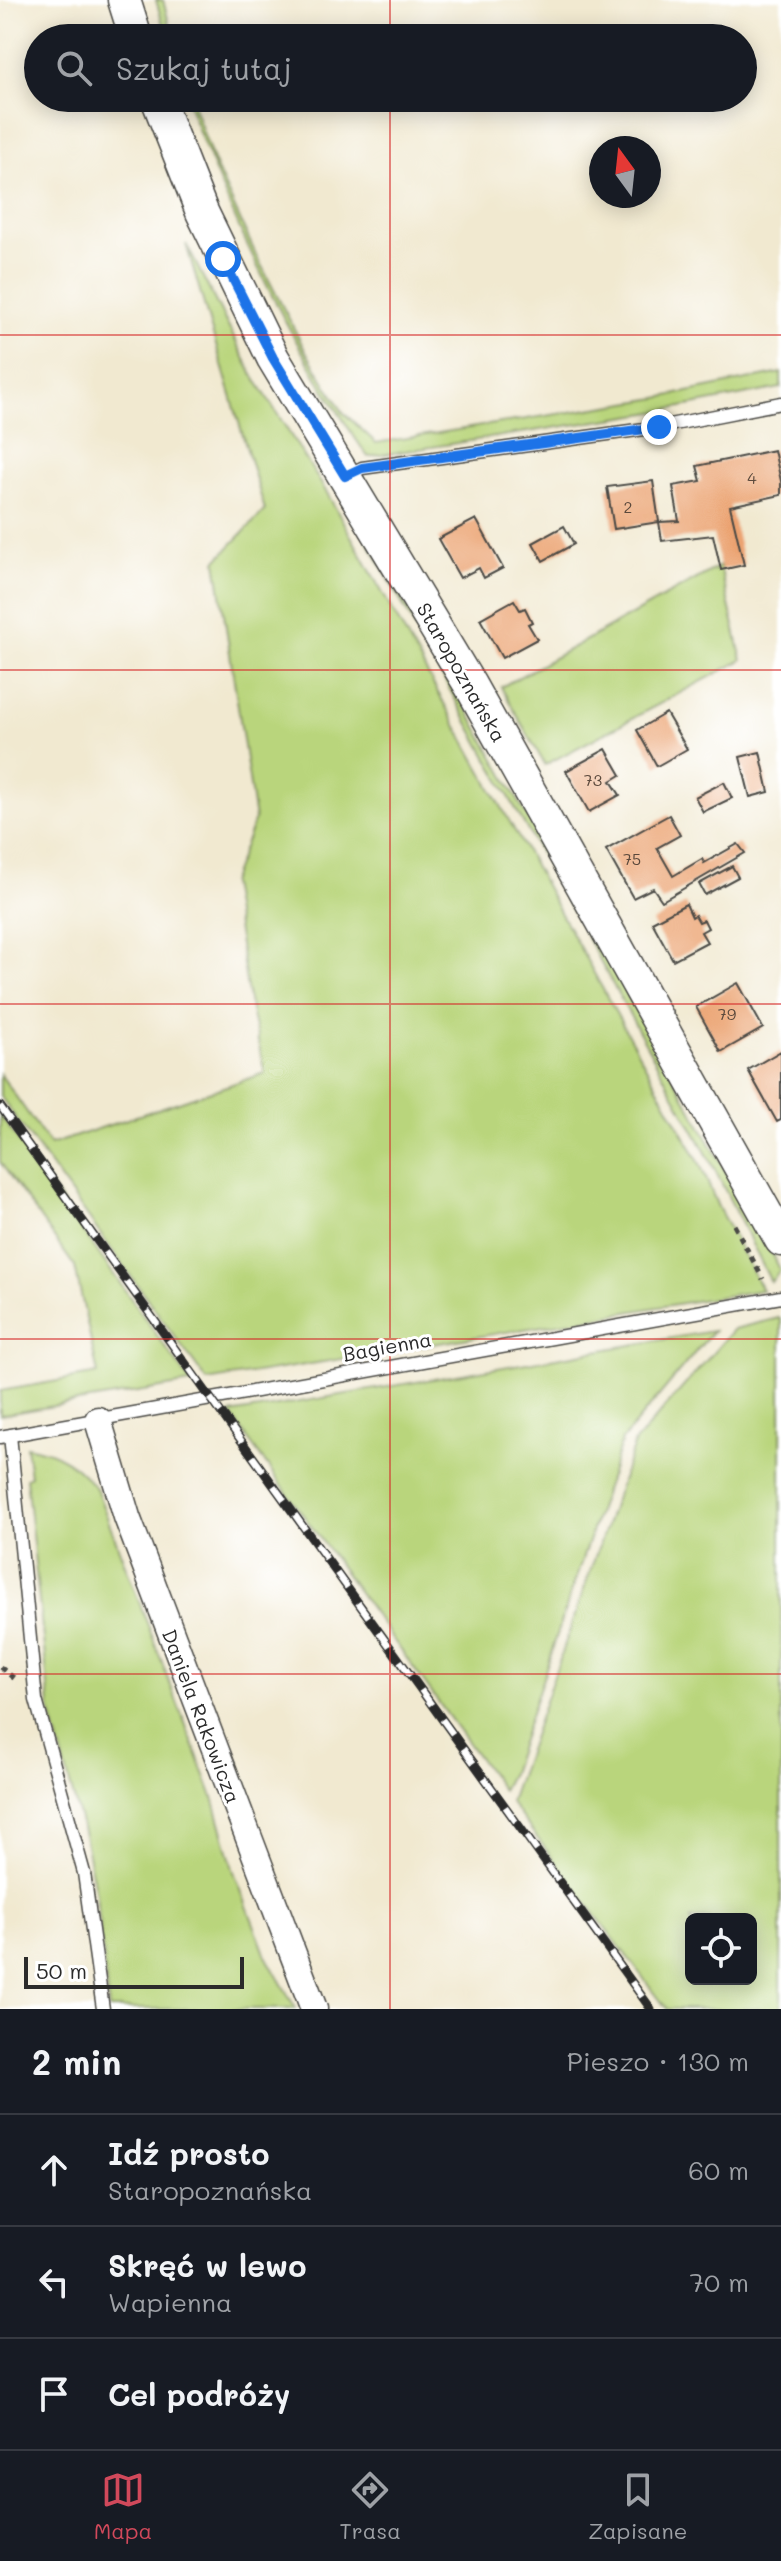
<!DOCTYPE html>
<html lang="pl">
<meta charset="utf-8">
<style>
:root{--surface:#171b24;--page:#242831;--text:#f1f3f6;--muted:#9ea1a6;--line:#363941;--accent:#d1495b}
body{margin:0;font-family:Mali,sans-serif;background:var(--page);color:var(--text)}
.controls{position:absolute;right:24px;bottom:24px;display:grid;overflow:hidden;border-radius:12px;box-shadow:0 4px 20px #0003}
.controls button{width:72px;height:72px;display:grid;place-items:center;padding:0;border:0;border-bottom:2px solid var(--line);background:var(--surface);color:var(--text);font:40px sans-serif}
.compass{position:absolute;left:589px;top:136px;width:72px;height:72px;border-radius:50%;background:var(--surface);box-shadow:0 4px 20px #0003;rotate:345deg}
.scale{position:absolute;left:24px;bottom:20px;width:220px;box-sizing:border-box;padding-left:8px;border:4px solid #2b2b2b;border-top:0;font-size:22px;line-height:28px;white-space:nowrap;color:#2b2b2b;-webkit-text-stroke:6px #fff;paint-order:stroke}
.stop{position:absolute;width:24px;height:24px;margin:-18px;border:6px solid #1a73e8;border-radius:50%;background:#fff}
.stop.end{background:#1a73e8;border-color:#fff;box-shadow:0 2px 8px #0008}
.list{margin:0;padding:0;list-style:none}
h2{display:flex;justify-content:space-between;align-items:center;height:104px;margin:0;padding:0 32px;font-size:34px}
h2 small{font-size:26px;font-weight:400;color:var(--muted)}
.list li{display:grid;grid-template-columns:52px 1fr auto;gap:24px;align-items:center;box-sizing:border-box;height:112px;padding:0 32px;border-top:2px solid var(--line)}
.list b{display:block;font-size:30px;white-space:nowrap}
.list p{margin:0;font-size:26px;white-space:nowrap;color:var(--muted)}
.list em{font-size:26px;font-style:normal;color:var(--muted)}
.icon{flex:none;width:44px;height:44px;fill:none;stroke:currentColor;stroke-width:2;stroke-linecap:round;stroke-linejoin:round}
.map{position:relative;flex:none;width:781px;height:2009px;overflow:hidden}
.search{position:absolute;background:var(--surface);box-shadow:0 4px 20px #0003;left:24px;right:24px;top:24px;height:88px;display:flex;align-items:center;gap:20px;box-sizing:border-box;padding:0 28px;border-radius:44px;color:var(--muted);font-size:30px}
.sheet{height:440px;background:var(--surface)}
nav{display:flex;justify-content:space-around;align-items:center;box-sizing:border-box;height:112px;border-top:2px solid var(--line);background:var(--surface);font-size:22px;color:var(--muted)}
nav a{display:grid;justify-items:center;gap:4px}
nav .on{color:var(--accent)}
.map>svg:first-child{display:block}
</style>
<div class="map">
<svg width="781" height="2009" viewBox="0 0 781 2009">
<rect width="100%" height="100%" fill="#fff"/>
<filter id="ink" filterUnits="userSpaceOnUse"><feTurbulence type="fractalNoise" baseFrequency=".0125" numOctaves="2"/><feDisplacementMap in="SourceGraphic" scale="16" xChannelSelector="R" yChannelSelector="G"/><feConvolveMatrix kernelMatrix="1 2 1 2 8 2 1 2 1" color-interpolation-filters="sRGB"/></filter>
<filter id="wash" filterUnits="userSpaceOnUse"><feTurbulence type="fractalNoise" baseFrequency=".006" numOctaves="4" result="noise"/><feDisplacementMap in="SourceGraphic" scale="32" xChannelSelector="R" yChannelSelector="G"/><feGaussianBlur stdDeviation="1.8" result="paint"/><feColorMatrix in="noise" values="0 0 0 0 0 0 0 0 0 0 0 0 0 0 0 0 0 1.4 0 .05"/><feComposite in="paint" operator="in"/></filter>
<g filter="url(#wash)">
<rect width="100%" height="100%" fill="#f1e9d0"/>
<path fill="#b9d57b" stroke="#728053" stroke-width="2" fill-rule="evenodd" d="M156,0H163L173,38H167Z
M186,98H191L214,163L257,257L305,350L343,412L376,443L658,398L781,373V388L661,411L368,457C291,346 233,225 186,98Z
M186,244L253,375L327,493L700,1164L718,1207L762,1290L207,1381L0,1096V1074L50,1145L265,1073L249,1001L230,883L255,819L216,561L265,510Z
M357,522L454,686L774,1257L780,1270L771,1282L710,1160Z
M720,566L742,660L545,765L501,687Z
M0,1115L191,1383L0,1415V1391L98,1374L75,1267L0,1162Z
M779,1318L781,1321V2009H667L510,1802L635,1442L734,1329ZM691,1919H751V1979H691Z
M713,1331L622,1440L511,1773L502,1790L230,1414Z
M26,1446C61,1452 73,1463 96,1488L213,1797L233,1869L266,1956L296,2009H109L96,1895L85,1839L51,1714L26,1478L30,1476Z"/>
<g id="blocks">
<path fill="#eba26f" d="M774,450L781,481V495L730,506L744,565L721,570L713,535L662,541L659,522L679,521L673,486L701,481L697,466Z
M653,481L659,522L614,529L607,487Z
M476,519L503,568L484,578L479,568L460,578L438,539Z
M564,526L574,544L543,561L533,543Z
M514,600L520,610L525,608L532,622L528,624L537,639L502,658L480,619Z
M666,713L687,749L657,766L637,730Z
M606,749L621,775L611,781L620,795L589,812L566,771Z
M760,752L769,792L750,797L740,757Z
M724,782L732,798L703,812L695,797Z
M669,815L680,835L657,848L673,876L702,859L704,863L738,844L745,853L662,901L653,888L633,898L606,850Z
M732,866L738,877L705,895L699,884Z
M686,904L692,917L695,915L699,922L704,920L708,928L701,932L707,942L673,960L652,922Z
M738,983L763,1028L721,1052L696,1007Z
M781,1051V1120L777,1122L748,1070Z"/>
</g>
</g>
<g filter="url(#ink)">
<use href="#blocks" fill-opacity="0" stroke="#494844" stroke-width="2"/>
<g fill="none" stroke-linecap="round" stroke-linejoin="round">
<g stroke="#494844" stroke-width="15">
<path id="service" d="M347,475L362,468L659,427L781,403
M10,1435L36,1700L84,1873L103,2009
M0,1437L781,1297"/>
</g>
<g stroke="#494844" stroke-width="29">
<path id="minor" d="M98,1420L127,1517L314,2009"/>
</g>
<g stroke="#494844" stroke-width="35">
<path id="tertiary" d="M124,0L136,38
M157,98L202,212L273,358L470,685L781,1240"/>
</g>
<path stroke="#494844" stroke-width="5" stroke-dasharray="6 6" stroke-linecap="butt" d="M734,1225L763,1279
M0,1667L15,1679"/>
<use href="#service" stroke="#fff" stroke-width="12"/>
<use href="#minor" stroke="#fff" stroke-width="26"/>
<use href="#tertiary" stroke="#fff" stroke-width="32"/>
<g stroke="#2b2b2b" stroke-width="9">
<path id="rail" d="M0,1106L651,2009"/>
</g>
<use href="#rail" stroke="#fff" stroke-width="6" stroke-dasharray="18" stroke-linecap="butt"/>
</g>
</g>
<g fill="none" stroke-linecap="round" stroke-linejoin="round" filter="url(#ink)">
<path stroke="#1a73e8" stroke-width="10" d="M223,259L273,358L345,476L362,468L659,427"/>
</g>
<path fill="none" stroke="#d62828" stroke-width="2" stroke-opacity="0.55" d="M390,0V38M390,98V2009M0,335H781M0,670H781M0,1004H781M0,1339H781M0,1674H781"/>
<g text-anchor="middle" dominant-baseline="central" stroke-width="6" stroke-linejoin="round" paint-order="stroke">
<g font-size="16" fill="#5b493c">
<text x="752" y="477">4</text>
<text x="628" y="506">2</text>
<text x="593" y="779">73</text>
<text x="632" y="858">75</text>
<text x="727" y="1013">79</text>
</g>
<g font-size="20" fill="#2b2b2b" stroke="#fff">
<text transform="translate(462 672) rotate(60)">Staropoznańska</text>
<text transform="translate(387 1346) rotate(-10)">Bagienna</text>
<text transform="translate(202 1716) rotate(69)">Daniela Rakowicza</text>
</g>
</g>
</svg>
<div class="controls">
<button><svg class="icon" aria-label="locate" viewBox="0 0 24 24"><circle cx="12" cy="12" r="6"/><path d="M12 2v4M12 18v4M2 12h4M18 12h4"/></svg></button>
</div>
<svg class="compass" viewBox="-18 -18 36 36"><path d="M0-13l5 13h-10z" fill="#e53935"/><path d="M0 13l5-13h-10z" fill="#9ea1a6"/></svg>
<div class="scale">50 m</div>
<div class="stop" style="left:223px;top:259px"></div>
<div class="stop end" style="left:659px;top:427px"></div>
<div class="search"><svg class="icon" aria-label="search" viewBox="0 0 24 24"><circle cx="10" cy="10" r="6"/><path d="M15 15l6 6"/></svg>Szukaj tutaj</div>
</div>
<section class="sheet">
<h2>2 min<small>Pieszo · 130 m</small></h2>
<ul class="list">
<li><svg class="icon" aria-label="ahead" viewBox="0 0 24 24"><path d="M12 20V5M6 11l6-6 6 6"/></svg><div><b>Idź prosto</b><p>Staropoznańska</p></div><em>60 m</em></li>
<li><svg class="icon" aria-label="left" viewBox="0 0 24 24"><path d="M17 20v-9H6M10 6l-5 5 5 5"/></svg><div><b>Skręć w lewo</b><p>Wapienna</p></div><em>70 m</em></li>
<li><svg class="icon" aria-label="arrive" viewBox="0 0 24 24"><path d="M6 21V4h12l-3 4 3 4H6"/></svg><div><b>Cel podróży</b></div></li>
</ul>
</section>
<nav>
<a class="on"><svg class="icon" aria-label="map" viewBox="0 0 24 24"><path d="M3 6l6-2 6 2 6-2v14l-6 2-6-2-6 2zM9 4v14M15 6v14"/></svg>Mapa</a>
<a><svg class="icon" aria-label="directions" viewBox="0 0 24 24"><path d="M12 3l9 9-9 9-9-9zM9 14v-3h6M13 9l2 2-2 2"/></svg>Trasa</a>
<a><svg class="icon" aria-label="saved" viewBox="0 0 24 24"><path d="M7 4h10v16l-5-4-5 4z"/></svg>Zapisane</a>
</nav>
